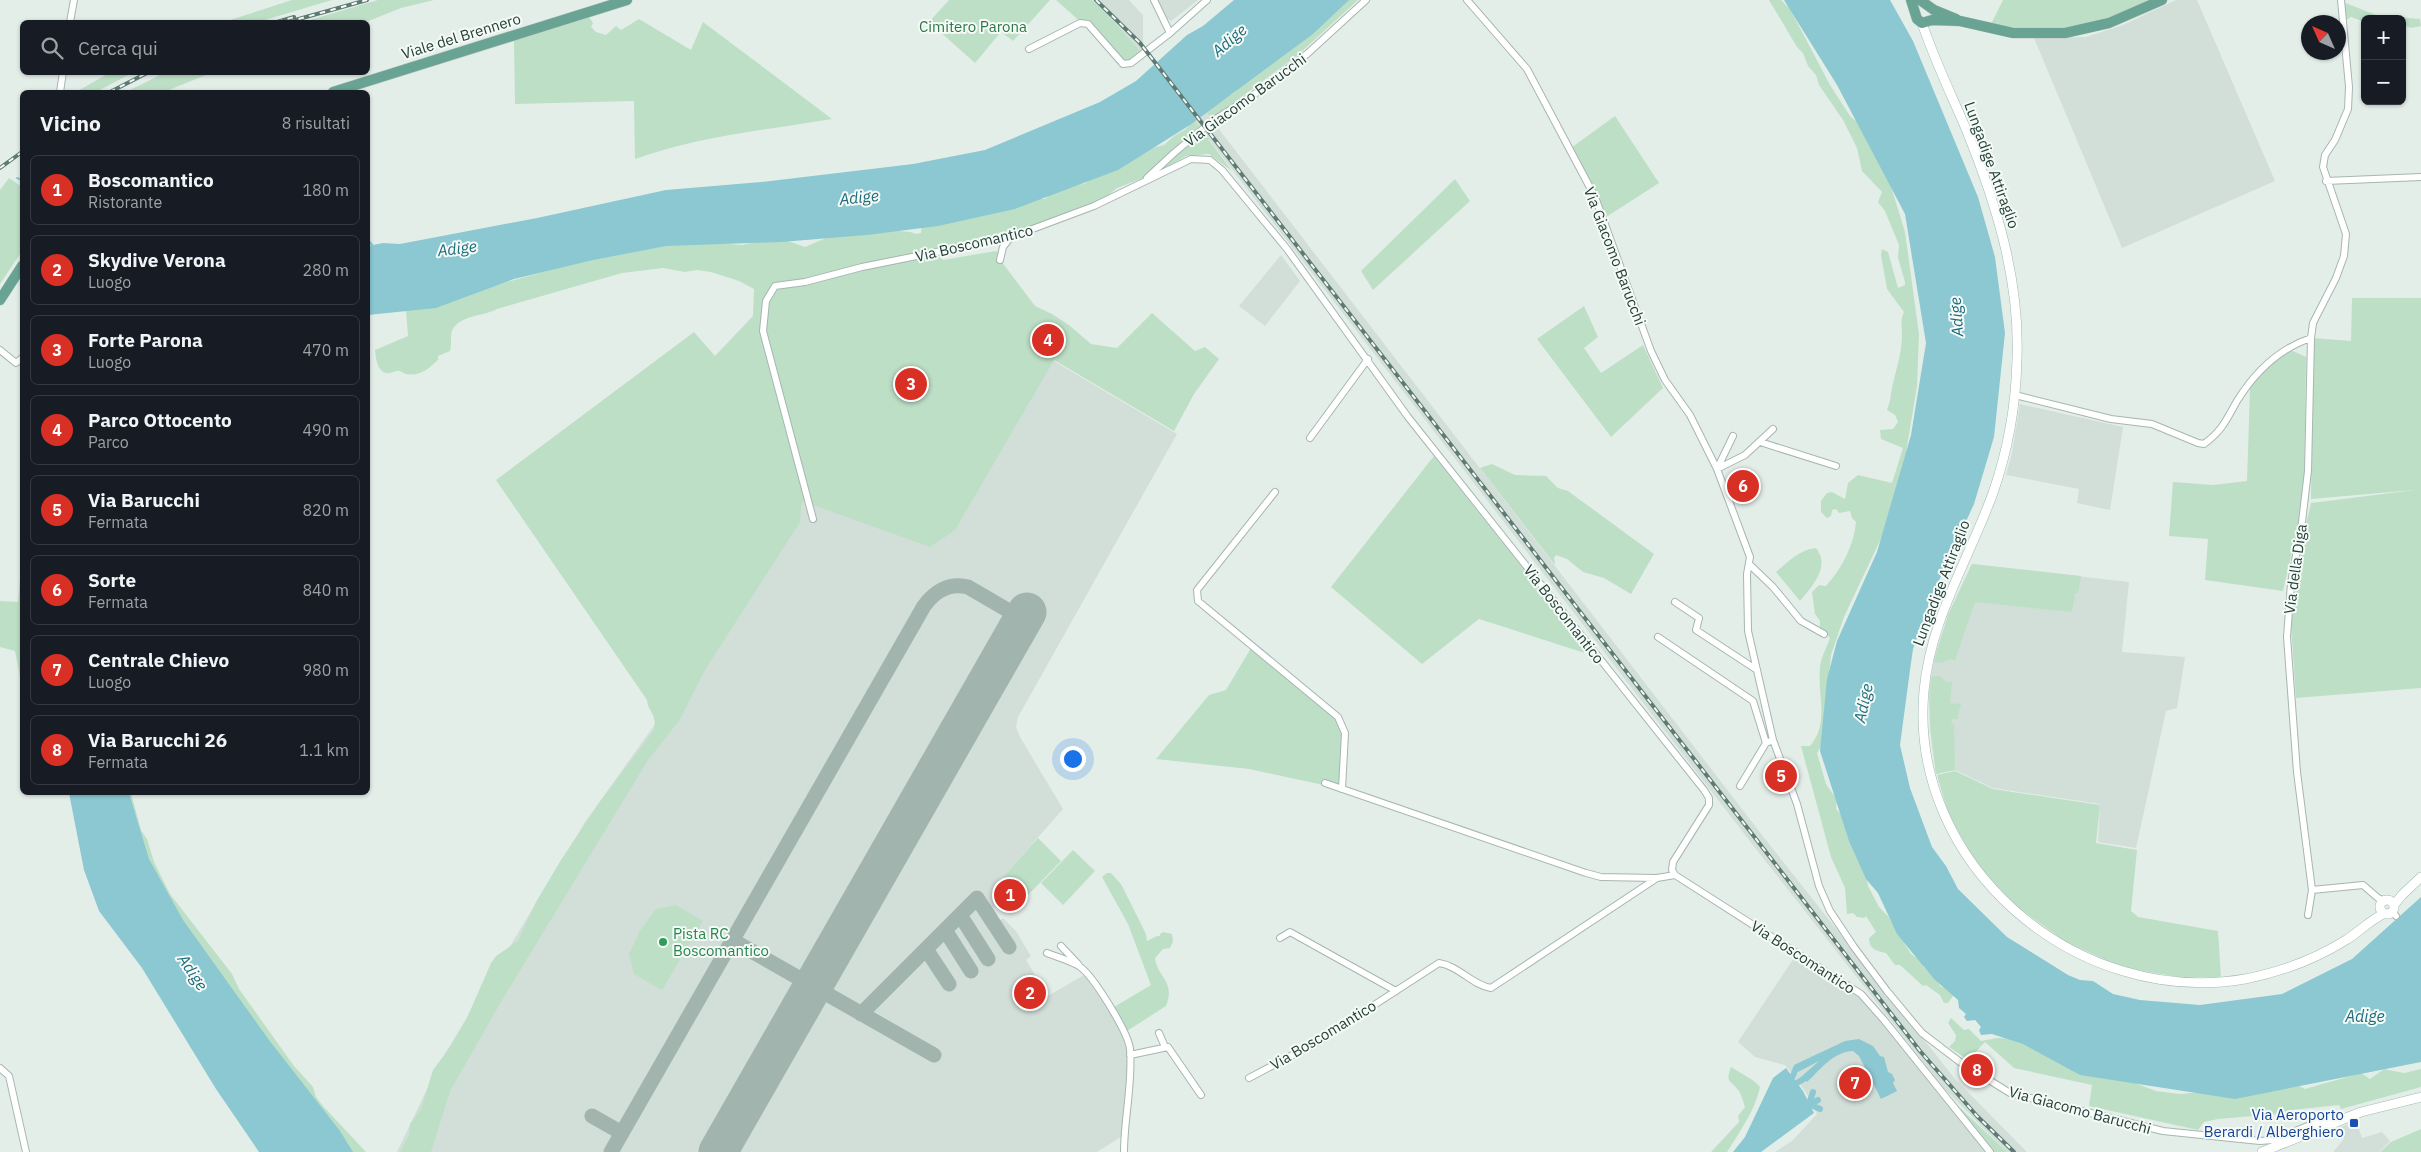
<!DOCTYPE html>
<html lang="it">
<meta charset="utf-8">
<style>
:root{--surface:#171b24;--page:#242831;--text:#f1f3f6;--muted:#9ea1a6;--line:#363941;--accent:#d93025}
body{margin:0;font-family:"IBM Plex Sans",sans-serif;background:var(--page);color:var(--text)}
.controls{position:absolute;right:15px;top:15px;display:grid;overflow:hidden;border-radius:8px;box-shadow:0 1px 4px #0004}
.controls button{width:45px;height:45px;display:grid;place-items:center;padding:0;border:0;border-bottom:1px solid var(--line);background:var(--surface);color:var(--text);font:25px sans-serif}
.compass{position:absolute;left:2301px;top:15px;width:45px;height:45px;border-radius:50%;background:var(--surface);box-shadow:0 1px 4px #0004;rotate:315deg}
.you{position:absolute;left:1072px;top:758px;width:18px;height:18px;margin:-12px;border:4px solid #fff;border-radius:50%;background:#1a73e8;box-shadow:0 0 0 8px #1a73e833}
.badge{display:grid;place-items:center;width:32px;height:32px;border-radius:50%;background:var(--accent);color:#fff;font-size:16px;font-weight:700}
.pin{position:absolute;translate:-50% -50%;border:2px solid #fff;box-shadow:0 1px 5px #0006}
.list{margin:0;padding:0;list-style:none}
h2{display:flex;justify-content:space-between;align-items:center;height:65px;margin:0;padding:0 20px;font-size:21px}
h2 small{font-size:16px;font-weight:400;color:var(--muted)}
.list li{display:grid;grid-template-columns:32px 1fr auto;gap:15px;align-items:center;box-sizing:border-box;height:70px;margin:0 10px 10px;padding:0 10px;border:1px solid var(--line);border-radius:8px}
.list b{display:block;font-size:19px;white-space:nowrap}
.list p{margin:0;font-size:16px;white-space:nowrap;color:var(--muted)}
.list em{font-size:16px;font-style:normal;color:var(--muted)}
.icon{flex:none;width:28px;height:28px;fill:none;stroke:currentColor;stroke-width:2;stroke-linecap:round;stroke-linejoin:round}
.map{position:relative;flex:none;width:2421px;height:1152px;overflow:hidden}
.search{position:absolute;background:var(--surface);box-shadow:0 1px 4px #0004;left:20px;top:20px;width:350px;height:55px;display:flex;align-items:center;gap:12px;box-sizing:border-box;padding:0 18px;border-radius:8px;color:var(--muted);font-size:19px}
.panel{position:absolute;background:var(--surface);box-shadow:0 1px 4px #0004;left:20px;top:90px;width:350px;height:705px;border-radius:8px}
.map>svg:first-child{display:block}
</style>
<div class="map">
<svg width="2421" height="1152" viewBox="0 0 2421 1152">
<rect width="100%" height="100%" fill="#e4eee9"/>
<path fill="#d2ded8" d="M1092,0H1129L1143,15V54L1102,8Z
M1157,0H1198L1171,21L1166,18Z
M2176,0H2197L2275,181L2122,248L2034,38L2086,37L2123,25Z
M1205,111L1762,835L1955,1079L2027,1152H2007L1944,1088L1752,844L1194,120Z
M1281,255L1300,281L1265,326L1239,306Z
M1052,360L1177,434L1018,717L1016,727L1020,737L1063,809L1003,877L994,909L1000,920L1003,918L1016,931L1031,956L1026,960L1048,996L1084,975L1113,1015L1123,1035L1128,1060L1121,1137L1097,1152H397L440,1062L585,822L658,720L744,436Z
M2020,404L2123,427L2110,510L2077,503L2079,489L2006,475L2012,453Z
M1972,564L2129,582L2122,652L2185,657L2177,708L2166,711L2136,848L2098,842L2100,804L1993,788L1955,770L1936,774L1930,729L1929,690L1934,658L1948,615Z
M1796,955L1863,1000L1985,1152H1775L1792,1141L1817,1114L1805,1091L1785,1065L1755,1057L1738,1042Z
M2356,1121L2362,1138L2382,1132L2390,1141L2379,1152H2333L2344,1139L2338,1128Z"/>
<path fill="#bddfc6" d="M292,0H332L258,22H224Z
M378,0H434L401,8L366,22H303Z
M949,0H1050L1013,41L1001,32L975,63L929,22Z
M1056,0H1092L1102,8L1143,54L1128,64Z
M1324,0H1358L1299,54L1212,119L1205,111L1234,93Z
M1769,0H1781L1790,9L1830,85L1850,116L1858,123L1886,170L1905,232L1919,334L1917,386L1906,453L1884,532L1844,617L1831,655L1822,745L1817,753L1826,784L1837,800L1836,809L1841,814L1865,868L1868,886L1879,907L1888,916L1911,954L1921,961L1924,968L1936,978L1940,986L1955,993L1948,1003H1944L1940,995L1926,985L1923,986L1900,965H1895L1886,953C1878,951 1869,950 1869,938L1876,932L1866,916L1864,918L1857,917L1853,913L1847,914L1845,888L1831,857L1801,746H1810C1830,723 1817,695 1820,667C1821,657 1827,647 1830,638L1820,627V621L1815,614L1812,592L1819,585L1826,586C1842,568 1854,545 1856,522L1852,518L1850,511L1839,513L1836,509L1832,510L1831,516L1827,518L1821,512V501L1827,493L1832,492L1845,499L1848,483L1858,475L1892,483L1903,448L1881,439L1880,430L1893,429L1898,422L1895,415L1887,410L1890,401C1892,379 1902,358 1902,335C1902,327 1900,320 1904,312L1887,289L1881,255L1882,249L1888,252L1898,288L1905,285V282L1898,258L1899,245L1885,211L1878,202L1882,192L1862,171L1857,148L1843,120L1819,85L1816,75L1808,66L1803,53L1797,47Z
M2003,0H2154C2095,26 2056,36 1991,24Z
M2343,2L2376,15L2420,19L2421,26L2412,28L2402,25V19H2365V22L2351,17L2344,21Z
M589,17L593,23L591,27L596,32L606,35L616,26L621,30L639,19L691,50L703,22L832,119C767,130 699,136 635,159L634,101L515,104L514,40Z
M109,73H132L96,92H76Z
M164,73V72L211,73L164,92H126Z
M1615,116L1659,183L1606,217L1571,148Z
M1194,120L1232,171L1209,154L1186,156L1156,173L1117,188L1106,197L1084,208L1019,233L1009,231L990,239L932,250L943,260L996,251L1003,255L1001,261L1035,306L1052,314L1069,325L1091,344L1117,348L1152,313L1195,351L1205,347L1219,359L1194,394L1174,431L1054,360L955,530L930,547L802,501L800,522L705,670L679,721L648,760L502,1000L450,1091L431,1152H400L409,1135L410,1124L421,1109L433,1070L450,1047L467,1018L491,963L496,956L518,941L536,902L561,860L599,803L654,730C657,712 648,713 647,700L496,480L694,332L715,356L753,316L754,289L739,281L711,272L697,270L685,272L663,268L647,270L622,273L497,309C483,317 460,314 452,331C450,337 452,344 450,351L438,356V360C429,368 420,377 406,374C404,374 402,371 399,371C396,370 391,374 387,373C377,372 376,358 375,350L408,336L406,310L640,245L720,243L742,245L779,238L805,247L842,231L856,236C868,232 905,228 916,234L921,233L922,224L1033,199H1045L1055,190L1068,184L1072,187L1086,183L1101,171L1143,150L1164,145L1174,136L1186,129Z
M9,178L22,187V251L0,284V190Z
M1455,179L1470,201L1373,290L1361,271Z
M2352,298H2421V688L2296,698L2291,625L2298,559L2311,503L2415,490L2311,499L2313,338L2351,341Z
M1584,306L1598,337L1584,348L1601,373L1643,345L1663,388L1611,437L1537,339Z
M2291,350L2306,357L2304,500L2283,591L2205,580L2208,539L2169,536L2173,482L2213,485L2247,481L2250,389L2265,367Z
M1434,456L1591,655L1479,619L1422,664L1331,587Z
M1492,464L1515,475L1546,476L1558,488L1568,491L1654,554L1631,594L1604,578L1583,572L1567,559L1556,555L1554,558L1555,565L1480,468Z
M1816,548C1831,566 1812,587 1800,601L1776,572C1789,561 1799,550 1816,548Z
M1972,564L2081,576L2078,593H2075L2072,612L1975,602L1955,660L1950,659L1942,663L1934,662L1948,615Z
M21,567H22V687L15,651L0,647V601L18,602Z
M1251,648L1338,719L1342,735V789L1249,769L1156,759L1209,695L1226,690Z
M1932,676H1940L1946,682H1952L1950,703L1961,704L1957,719H1952L1951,724H1954L1955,770L1936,774C1932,742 1926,709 1932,676Z
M1955,771L1993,789L2100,805L2096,843L2137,850L2131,911L2138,917L2218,931L2221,977H2179L2131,969L2113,963L2066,942L2013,904L1977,865L1948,813L1937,775Z
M119,793H131L141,830L147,839L154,862L170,894L232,974L239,989L294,1066L313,1087L316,1097L323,1106L366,1152H341L198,944C194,933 185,924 175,919Z
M1038,838L1061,861L1026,897L1003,877Z
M1073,850L1095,871L1063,905L1041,883Z
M1107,873H1111L1121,884L1146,934L1147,941L1157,936H1160V934L1163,932L1172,934L1173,942L1170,948L1163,949L1155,958C1157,977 1176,981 1166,1006L1124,1033L1109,1010L1151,985L1128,924L1102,877Z
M676,905L703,921L662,990L634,974L629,954L641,929L656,909Z
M1951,1018L1964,1030L1969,1029L1981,1041L1997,1038L2018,1039L2156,1091L2180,1094L2295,1084L2305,1089L2361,1073L2370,1079L2384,1069L2404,1073L2421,1069V1087L2341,1109L2339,1105L2292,1110L2277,1114L2218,1119L2204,1122L2198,1130L2089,1106L2092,1085L2014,1068L1985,1042L1968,1060L1949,1047L1955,1041L1956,1035L1948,1023Z
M1731,1067L1754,1081L1760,1087C1755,1110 1741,1130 1729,1149L1727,1152H1711L1739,1122L1738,1116L1745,1107C1743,1102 1742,1096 1739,1091C1730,1079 1725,1083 1731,1067Z
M1957,1105L2007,1152H1994Z
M2421,1129V1152H2380L2391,1142Z"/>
<path fill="#8cc8d2" d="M1234,0H1349L1313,34L1190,125L1118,170L1015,209L938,226L867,235L781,242L666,246L593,260L514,279L436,308L368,315V246L383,243L400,244L537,218L666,190L761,182L913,164L985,150L1100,102L1136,81L1187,35L1203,26Z
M1784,0H1890L1913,41L1978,197L1995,257L2005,333L1994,437L1974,504L1931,598L1913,649L1910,670L1900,745L1910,788L1932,847L1946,866L1958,889L2007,937L2068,975L2080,980L2093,981L2113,994L2140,1000L2200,1005L2282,994L2352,959L2421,897V1062L2235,1099L2080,1075L2023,1044L1992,1034L1981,1035L1979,1030L1981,1027L1975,1020L1967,1021L1964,1017L1966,1014L1959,1008L1958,1000L1934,979L1897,934L1878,893L1866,879L1849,841L1820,751L1827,679L1837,641L1877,552L1911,435L1926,343L1905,214L1837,85Z
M69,793H129L149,859L183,920L269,1040L340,1131L353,1152H259L216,1089L142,968L99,911L84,870Z
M1859,1039L1873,1046L1880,1056L1884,1057L1888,1072L1892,1074L1895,1080L1893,1083L1897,1091L1881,1099L1859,1056L1853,1051C1833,1052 1821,1069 1807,1082L1801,1077L1819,1061L1798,1072L1794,1065L1845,1041Z
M1786,1068L1803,1091L1814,1113L1761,1152H1733L1745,1137L1773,1078Z"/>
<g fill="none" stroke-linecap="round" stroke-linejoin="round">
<path stroke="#8cc8d2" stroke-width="2" d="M17,178L22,180
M368,240L373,246"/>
<path stroke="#8cc8d2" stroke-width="6" d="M1790,1082L1797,1083L1810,1075
M1790,1083L1796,1068L1804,1065
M1809,1104L1813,1092
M1809,1104L1820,1109
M1802,1108L1818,1100"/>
<path stroke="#a1b4ae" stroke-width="15" d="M960,915L988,959
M945,930L971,971
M732,940L934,1055
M926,949L949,984
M861,1014L977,898L1009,947
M592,1116L622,1133
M611,1152L924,606C934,592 949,582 968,587L1023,619"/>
<path stroke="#a1b4ae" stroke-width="39" d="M718,1152L1027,612"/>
<g stroke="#a6b6b0" stroke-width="8">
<path id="street" d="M1154,0L1170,33
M1467,0L1527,69L1595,197L1651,351L1665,380L1690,415L1717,469L1750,557L1747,574L1748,631L1773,740L1797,804L1819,886L1830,911L1854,947L1887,991L1922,1033L1960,1062L2010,1093L2163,1131L2260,1141L2273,1140L2330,1117L2337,1116L2342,1120
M2341,0L2349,87L2348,109L2335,140L2325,155L2323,167L2346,234L2344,256L2336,278L2313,323L2311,338L2308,471L2302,522L2291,583L2287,637L2297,772L2312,890L2363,885L2378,898L2385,901
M70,22L74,0
M1029,49L1080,23L1088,24L1123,64L1131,63L1170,33L1207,0
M60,92L63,72
M1147,178L1174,153L1211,122L1252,96L1307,54L1366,0
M2326,181L2421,177
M1000,260L1003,247L1011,237
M0,350L16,363L22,358
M2015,395L2111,419L2152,424L2198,443L2204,444C2223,430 2226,420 2237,401C2255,372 2278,349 2311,338
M1310,438L1368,359
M1760,442L1836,466
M1717,469L1745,455L1773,429
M1717,469L1733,436
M1275,492L1197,590L1198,601L1338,717L1345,733L1342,789
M813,519L763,331L766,301L775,286L805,282L862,267L1011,237L1094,206L1191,159L1210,160L1222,170L1287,249L1408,417L1704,790L1709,798V805L1673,862L1672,870L1675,875
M1749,564L1773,587L1801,621L1824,634
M1675,602L1699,618L1696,630L1757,670
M1658,637L1753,701L1766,743L1773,740
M1325,783L1586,873L1601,877L1656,878
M1740,786L1766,743
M2392,912L2396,916
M2308,915L2312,890
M1280,938L1290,932L1396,991
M1061,946L1078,964
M1047,953C1057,957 1069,960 1079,966C1093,975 1128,1032 1130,1049C1133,1083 1124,1118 1124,1152
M1159,1033L1165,1047
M1130,1055L1168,1047L1201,1095
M0,1068L9,1076L26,1152
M1249,1078L1317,1042L1439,963C1459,966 1472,985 1491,988L1657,878L1675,875L1861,994L1884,1020L1990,1152"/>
</g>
<g stroke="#a2b9b1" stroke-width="10">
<path id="secondary" d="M1922,23C1934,59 1951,94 1966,129C1996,203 2020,279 2017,359C2016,404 2008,450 1993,493C1969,559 1930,620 1924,691C1908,864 2076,1008 2245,979C2281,972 2314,960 2346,940C2359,932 2370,920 2385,913
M2380 907a7 7 0 1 1 14 0a7 7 0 1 1-14 0Z
M2394,905L2402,895L2421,877
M2262,1152L2361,1112L2421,1097"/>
</g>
<g stroke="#c1cac7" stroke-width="11">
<path id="primary" d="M1911,0L1917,19L1922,23L1932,20L1960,21L2013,33H2065L2109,23L2162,0
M1920,0L1934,10L1956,19
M333,92L627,0
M0,300L22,266"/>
</g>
<use href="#street" stroke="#fff" stroke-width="6"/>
<use href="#secondary" stroke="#fff" stroke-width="9"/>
<use href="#primary" stroke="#69a394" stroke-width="10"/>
<g stroke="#5e7b73" stroke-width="4">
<path id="rail" d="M1096,0L1140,43L1920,1051L1977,1116L2014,1152
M277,22L294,17
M288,22L367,0
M110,92L149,72
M0,168L22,152"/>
</g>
<use href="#rail" stroke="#f5faf7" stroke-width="2" stroke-dasharray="5.5" stroke-linecap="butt"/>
</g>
<circle fill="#2e9e5b" stroke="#f5faf7" stroke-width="2" cx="663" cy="942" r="5"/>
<rect fill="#1a4fb4" stroke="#f5faf7" stroke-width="2" x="2349" y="1118" width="10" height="10" rx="2.5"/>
<g text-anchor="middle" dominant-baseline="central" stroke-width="4" stroke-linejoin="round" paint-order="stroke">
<g font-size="15" fill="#2d7749" stroke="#f5faf7">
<text x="973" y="26">Cimitero Parona</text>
</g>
<g font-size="15" fill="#234038" stroke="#f5faf7">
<text transform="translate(461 36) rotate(-17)">Viale del Brennero</text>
<text transform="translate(1245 100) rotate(-36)">Via Giacomo Barucchi</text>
<text transform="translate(1992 165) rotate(70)">Lungadige Attiraglio</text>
<text transform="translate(974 243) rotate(-13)">Via Boscomantico</text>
<text transform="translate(1615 256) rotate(69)">Via Giacomo Barucchi</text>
<text transform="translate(2295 569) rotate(-82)">Via della Diga</text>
<text transform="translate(1941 583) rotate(-69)">Lungadige Attiraglio</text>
<text transform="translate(1564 614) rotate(52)">Via Boscomantico</text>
<text transform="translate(1803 957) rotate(33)">Via Boscomantico</text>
<text transform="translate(1323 1035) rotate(-31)">Via Boscomantico</text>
<text transform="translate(2080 1110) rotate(15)">Via Giacomo Barucchi</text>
</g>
<g font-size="15" fill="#27864d" stroke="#f5faf7" text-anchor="start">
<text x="673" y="933">Pista RC<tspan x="673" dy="17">Boscomantico</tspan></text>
</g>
<g font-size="15" fill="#164399" stroke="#f5faf7" text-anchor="end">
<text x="2344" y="1114">Via Aeroporto<tspan x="2344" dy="17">Berardi / Alberghiero</tspan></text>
</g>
<g font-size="16" font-style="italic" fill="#1d6c7c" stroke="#f5faf7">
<text transform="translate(1229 40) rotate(-41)">Adige</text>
<text transform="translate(859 197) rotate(-6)">Adige</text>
<text transform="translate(457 248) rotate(-7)">Adige</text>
<text transform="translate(1956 317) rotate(-94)">Adige</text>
<text transform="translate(1863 703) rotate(-78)">Adige</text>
<text transform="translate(193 972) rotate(56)">Adige</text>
<text x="2365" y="1016">Adige</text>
</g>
</g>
</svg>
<div class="controls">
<button>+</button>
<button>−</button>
</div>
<svg class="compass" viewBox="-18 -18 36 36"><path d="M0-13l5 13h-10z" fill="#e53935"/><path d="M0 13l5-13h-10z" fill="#9ea1a6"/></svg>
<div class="you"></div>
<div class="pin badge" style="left:1010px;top:895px">1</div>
<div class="pin badge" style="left:1030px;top:993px">2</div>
<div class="pin badge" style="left:911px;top:384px">3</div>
<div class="pin badge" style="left:1048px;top:340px">4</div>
<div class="pin badge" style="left:1781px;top:776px">5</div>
<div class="pin badge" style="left:1743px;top:486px">6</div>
<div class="pin badge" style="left:1855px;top:1083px">7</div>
<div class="pin badge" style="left:1977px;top:1070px">8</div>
<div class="search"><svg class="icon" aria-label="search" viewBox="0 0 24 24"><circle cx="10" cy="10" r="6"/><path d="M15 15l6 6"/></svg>Cerca qui</div>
<section class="panel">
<h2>Vicino<small>8 risultati</small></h2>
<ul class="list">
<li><span class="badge">1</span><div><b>Boscomantico</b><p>Ristorante</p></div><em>180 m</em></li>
<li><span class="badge">2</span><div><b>Skydive Verona</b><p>Luogo</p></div><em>280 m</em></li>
<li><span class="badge">3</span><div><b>Forte Parona</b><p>Luogo</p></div><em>470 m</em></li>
<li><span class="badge">4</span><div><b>Parco Ottocento</b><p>Parco</p></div><em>490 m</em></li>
<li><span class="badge">5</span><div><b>Via Barucchi</b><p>Fermata</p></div><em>820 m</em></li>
<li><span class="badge">6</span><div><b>Sorte</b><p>Fermata</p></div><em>840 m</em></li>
<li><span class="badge">7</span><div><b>Centrale Chievo</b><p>Luogo</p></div><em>980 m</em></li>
<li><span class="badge">8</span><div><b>Via Barucchi 26</b><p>Fermata</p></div><em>1.1 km</em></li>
</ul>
</section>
</div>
